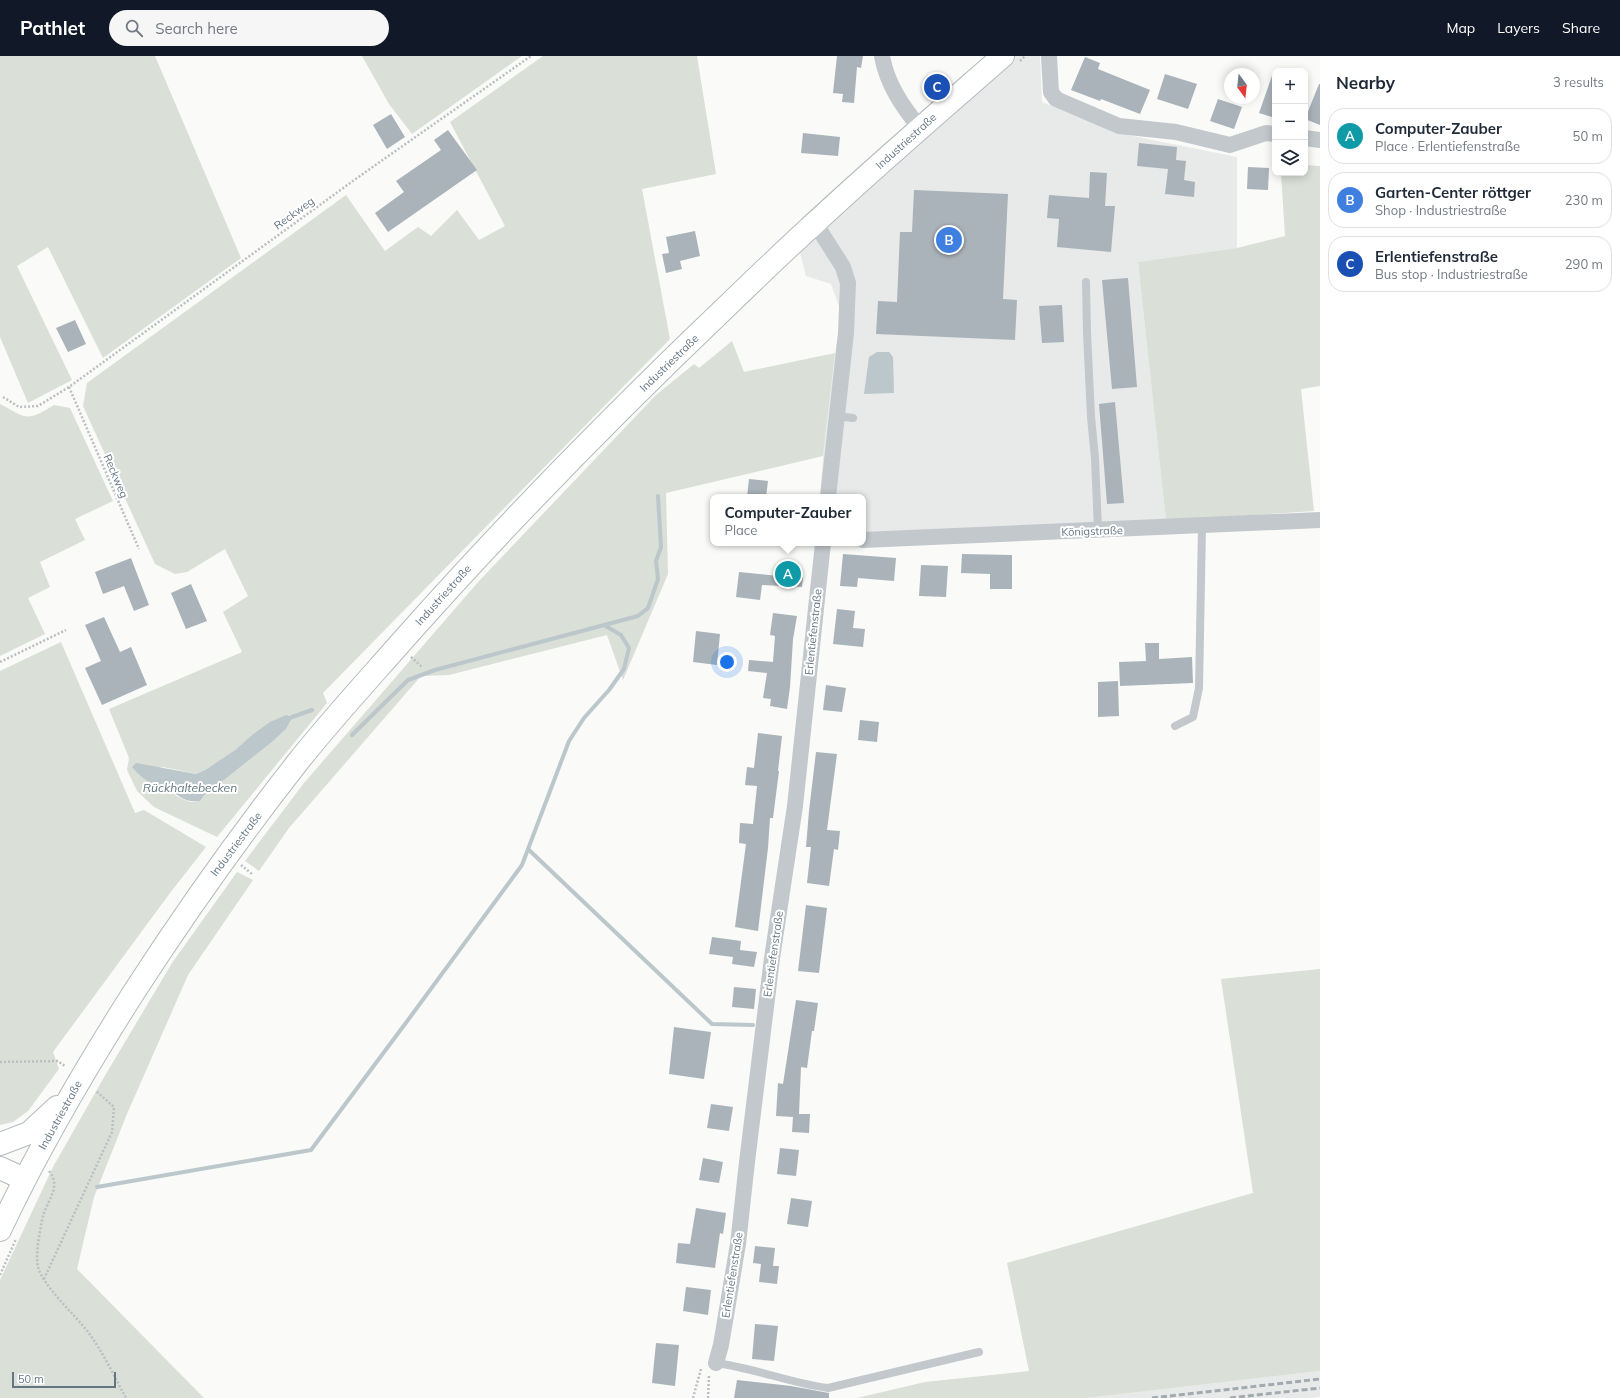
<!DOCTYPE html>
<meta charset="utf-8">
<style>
:root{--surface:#fff;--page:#f6f6f7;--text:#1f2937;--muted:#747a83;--line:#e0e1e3;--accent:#111827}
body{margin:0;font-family:Mulish,sans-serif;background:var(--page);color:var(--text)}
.controls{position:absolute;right:12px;top:12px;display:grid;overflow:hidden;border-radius:8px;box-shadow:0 2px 10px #0003}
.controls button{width:36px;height:36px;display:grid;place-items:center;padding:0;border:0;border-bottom:1px solid var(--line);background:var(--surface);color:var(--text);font:20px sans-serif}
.compass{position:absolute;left:1224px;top:12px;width:36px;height:36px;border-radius:50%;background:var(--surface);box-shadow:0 2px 10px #0003;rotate:165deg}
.scale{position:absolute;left:12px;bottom:10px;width:104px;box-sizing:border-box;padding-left:4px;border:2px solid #657683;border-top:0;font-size:11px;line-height:14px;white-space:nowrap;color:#657683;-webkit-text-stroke:3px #fff;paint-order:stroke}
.you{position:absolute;left:727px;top:606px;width:14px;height:14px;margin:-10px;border:3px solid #fff;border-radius:50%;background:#1a73e8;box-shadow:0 0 0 6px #1a73e833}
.badge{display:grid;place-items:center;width:26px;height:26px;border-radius:50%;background:var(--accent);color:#fff;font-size:13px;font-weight:700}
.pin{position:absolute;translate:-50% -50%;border:2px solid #fff;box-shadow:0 1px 4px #0006}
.popup{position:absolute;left:710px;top:438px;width:156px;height:52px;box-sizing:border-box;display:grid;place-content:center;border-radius:8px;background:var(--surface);filter:drop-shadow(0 1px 3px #0005);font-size:13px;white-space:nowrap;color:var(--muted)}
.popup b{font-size:15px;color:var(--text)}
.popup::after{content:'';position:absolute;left:50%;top:100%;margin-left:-8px;border:8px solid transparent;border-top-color:var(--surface)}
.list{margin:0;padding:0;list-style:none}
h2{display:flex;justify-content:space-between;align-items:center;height:52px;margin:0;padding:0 16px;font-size:17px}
h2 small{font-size:13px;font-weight:400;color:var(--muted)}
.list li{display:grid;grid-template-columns:26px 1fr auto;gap:12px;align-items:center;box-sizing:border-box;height:56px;margin:0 8px 8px;padding:0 8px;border:1px solid var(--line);border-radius:16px}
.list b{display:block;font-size:15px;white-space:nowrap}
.list p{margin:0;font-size:13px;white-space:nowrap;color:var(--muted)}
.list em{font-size:13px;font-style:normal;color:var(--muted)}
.icon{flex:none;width:22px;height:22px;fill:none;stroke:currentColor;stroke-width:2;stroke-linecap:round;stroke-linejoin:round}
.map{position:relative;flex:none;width:1320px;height:1342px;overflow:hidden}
header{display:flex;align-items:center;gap:24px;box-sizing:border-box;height:56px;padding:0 20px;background:var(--accent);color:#fff}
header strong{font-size:19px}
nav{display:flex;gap:22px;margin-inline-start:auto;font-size:14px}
.search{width:280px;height:36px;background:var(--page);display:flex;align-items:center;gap:10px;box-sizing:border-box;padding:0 14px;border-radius:22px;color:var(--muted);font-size:15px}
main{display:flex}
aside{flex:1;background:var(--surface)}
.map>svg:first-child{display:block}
</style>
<header>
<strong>Pathlet</strong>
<div class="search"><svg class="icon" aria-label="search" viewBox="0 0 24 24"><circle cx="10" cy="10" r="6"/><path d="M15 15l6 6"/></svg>Search here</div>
<nav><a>Map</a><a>Layers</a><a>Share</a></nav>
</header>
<main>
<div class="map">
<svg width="1320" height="1342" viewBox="0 0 1320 1342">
<rect width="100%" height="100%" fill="#fafaf8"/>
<path fill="#e8e9e9" d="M987,0H1040L1042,46L1118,77L1237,101V192L1138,206L1166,465L863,479V441H820L823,400L835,297L842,259L831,228L806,220L798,189L801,162Z
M1320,1315V1341L1310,1342H1087Z"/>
<path fill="#dadfd7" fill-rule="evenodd" d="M0,0H155L241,202L103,302L48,191L17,210L72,324L28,347L0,281Z
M362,0H522L412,78L389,48Z
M543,0H697L716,118L642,133L670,283L323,637L327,647L217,781L154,751L137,735L127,714L129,702L109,653L242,596L223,556L248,540L225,493L187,516L175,518L155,508L83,350L87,327L346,139L385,195L418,171L431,180L457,154L479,184L505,170L450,66ZM286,673L272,686L224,724L209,733L200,745L190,746L178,741L166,732L152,728L138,718L163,711L196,718L205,714L235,694L252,679Z
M1305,109L1320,110V330L1301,333L1314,455L1166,465L1138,206L1237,192L1285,180L1281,117H1305Z
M732,285L744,316L835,297L823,400L666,437L668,518L623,624L607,579L449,619L421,620L289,772L259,815L245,805L304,727L479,525L656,339L694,308L699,312Z
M0,348C28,363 26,366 54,349L70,352L113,445L75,463L85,484L40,506L50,531L28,542L45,578L0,600Z
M61,586L135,757L144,754L206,791L170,837L53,996L59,1013L28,1055L13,1066L0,1069V615Z
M237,816L253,824L188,919L127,1058L94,1141L77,1213L204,1342H0V1224L53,1111L103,1023L172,907Z
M1320,913V1315L1087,1342H857L925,1326L1029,1315L1007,1207L1253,1137L1221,923Z"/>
<path fill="#bbc7cb" d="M877,296H889L893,301L894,337L864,338L869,301Z
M286,659L292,661L286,673L272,686L224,724L209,733L200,745C182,747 180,739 166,732C163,730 158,730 154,728C145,725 138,718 132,711L136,707L196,718L205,714L235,694L252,679L270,666Z"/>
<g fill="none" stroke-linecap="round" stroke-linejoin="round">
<path stroke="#bbc7cb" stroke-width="4" d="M288,664L292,661L312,654
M352,679L408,624L435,614L638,560L648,552L658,523L656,505L661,491L658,440
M528,793L712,968L753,969
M97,1131L311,1094L408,964L522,809L569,685L584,662L609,634L624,613L629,592L621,579L604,569"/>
</g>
<path fill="#aab3b9" d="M837,0H863L861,12L857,11L854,47L842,46L843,38L833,37Z
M1085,1L1100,7L1098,13L1150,34L1140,58L1101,43L1100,45L1071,34Z
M1273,17H1275V62L1259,57Z
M1165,18L1197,28L1188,53L1157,43Z
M1319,28H1320V69L1305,63Z
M1218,43L1242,51L1234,73L1210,65Z
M391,58L405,81L387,93L373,69Z
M448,74L477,114L388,176L375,157L404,136L396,125L441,94L434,84Z
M803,77L840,81L838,100L801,97Z
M1139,87L1177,91L1176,104L1186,105L1184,124L1195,126L1194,141L1165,138L1168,113L1137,110Z
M1248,111L1269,112L1268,134L1247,133Z
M1090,116L1107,117L1105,150H1115L1111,196L1057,191L1059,163L1047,162L1049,139L1089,142Z
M914,134L1008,138L1003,243L1017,244L1015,284L876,278L878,245L897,246L900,176H912Z
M695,175L700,200L680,205L682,213L666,217L662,198L669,197L666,181Z
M1128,222L1137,331L1112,333L1102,224Z
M1062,249L1064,286L1042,287L1039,250Z
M75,264L86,288L68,296L56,272Z
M1115,346L1124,447L1107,448L1099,348Z
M749,423L768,425L766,441H747Z
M843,498L896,502L894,525L858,522L857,531L840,530Z
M962,498L1012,499V533H990V518L961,517Z
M131,502L149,549L134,555L124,530L103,538L95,516Z
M779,506L799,507L798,522H803L802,531L762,529L760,544L736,541L739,516L778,520Z
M921,509L948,510L946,541L919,540Z
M191,528L207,565L186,573L171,537Z
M837,553L855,555L853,572L865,573L863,591L833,588Z
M773,557L797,560L793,583L790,631L787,653L770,650L771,643L763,642L767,617L748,615L749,604L773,606L775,580L770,579Z
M104,561L120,596L131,591L147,629L102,649L85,612L101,605L85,569Z
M696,575L720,578L717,609L693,606Z
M1145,587H1159V603L1192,601L1193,627L1120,630L1119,606L1146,605Z
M1118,625L1119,660L1098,661V626Z
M826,629L846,632L842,656L823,654Z
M860,664L879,666L877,686L858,684Z
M758,677L782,680L778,715H779L773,762H770L768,792L758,875L735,871L746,788L739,787L740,767L753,768L757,730L745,729L747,711L754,712Z
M816,696L837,698L827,774L840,775L838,794L834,793L829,830L807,827L811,791H806L809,755Z
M806,849L827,852L819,917L798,915Z
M712,881L741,885L740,894L757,896L754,911L732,908L733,901L709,898Z
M734,931L756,933L754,953L732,951Z
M796,944L818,947L814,975H812L807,1012L801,1011L799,1058H810L809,1077L792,1076L793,1061L776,1060L778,1027L783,1028Z
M674,971L711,976L704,1023L669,1018Z
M711,1048L733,1051L729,1075L707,1072Z
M780,1092L799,1094L796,1120L777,1118Z
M703,1102L723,1106L719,1127L699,1124Z
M791,1142L812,1145L808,1171L787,1168Z
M696,1152L726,1157L723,1178L720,1177L715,1212L676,1207L678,1187L690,1188Z
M755,1190L775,1192L773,1210H779L777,1228L759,1226L761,1208L753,1207Z
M686,1231L711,1234L708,1259L683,1255Z
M755,1268L778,1270L774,1305L752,1303Z
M656,1287L679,1289L675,1330L652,1327Z
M737,1324L791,1330L829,1337V1342H734Z"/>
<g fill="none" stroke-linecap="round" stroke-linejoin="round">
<g stroke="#b3babf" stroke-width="24">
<path id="secondary" d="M0,1088L29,1077L57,1051
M0,1112L24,1123
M0,1174C39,1091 85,1013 134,936C185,857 239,781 297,707C331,664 368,624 404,583C506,468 614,358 725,252C755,223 785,194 816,166C877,109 940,55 1003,0"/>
</g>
<path stroke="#bbbfc2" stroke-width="2.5" stroke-dasharray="2 2" stroke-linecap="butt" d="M1020,5L1025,0
M69,331L139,493
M3,341L19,351L38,350L69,331L357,122L531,0
M411,601L422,611
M0,606L66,574
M241,809L252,818
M0,1006L58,1005L66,1011
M49,1115C62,1130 47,1145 43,1160C40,1173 35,1199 38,1211C43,1230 75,1259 88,1276C103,1296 114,1320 126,1342
M0,1219L16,1183
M44,1223L112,1076L114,1051L96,1035
M693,1342L701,1313H703
M708,1342L709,1319"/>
<path stroke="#c3c8cc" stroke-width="8" d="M1086,226L1087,276L1091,361L1095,402L1098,474
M837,360L853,362
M1175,670L1193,661L1199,632L1202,470
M716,1307C754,1312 790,1327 828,1332L979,1296"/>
<path stroke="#c3c8cc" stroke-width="16" d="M882,0C887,28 902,50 920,72
M1049,0L1051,36L1056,43L1119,70L1176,76L1230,89L1266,77L1275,78
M1305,82L1320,84
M815,167L843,211L848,227L846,277L828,441
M863,484L1320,464
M716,1307L721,1289L738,1188L747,1106L772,902L795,750L823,487"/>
<use href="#secondary" stroke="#fff" stroke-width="22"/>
<path stroke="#a2aab0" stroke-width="3" stroke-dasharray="6 3" stroke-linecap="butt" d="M1152,1342L1320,1323
M1230,1342L1320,1332"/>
</g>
<g text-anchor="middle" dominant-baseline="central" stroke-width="4" stroke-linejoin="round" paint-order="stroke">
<g font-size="11" fill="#657683" stroke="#fff">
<text transform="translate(906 85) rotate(-42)">Industriestraße</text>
<text transform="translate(294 157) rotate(-36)">Reckweg</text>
<text transform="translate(669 307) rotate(-44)">Industriestraße</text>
<text transform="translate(116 420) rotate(67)">Reckweg</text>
<text transform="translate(1092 475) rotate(-2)">Königstraße</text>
<text transform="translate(443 539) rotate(-48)">Industriestraße</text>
<text transform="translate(813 576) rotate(-84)">Erlentiefenstraße</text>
<text transform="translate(236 788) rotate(-53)">Industriestraße</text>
<text transform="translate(773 898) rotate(-82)">Erlentiefenstraße</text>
<text transform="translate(60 1059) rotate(-61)">Industriestraße</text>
<text transform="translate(732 1219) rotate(-81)">Erlentiefenstraße</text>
</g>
<g font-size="12" font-style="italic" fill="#60757c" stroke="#fff">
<text x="190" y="731">Rückhaltebecken</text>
</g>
</g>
</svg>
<div class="controls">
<button>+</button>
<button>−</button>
<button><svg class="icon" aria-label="layers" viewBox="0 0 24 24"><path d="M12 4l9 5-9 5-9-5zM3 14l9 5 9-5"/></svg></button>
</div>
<svg class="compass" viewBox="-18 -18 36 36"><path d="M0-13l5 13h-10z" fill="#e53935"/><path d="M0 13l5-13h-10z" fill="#747a83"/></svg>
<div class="scale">50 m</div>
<div class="you"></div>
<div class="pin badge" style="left:788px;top:518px;background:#0f9aa8">A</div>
<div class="popup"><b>Computer-Zauber</b>Place</div>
<div class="pin badge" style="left:949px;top:184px;background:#3f7fe0">B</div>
<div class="pin badge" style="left:937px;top:31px;background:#1a4fb4">C</div>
</div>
<aside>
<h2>Nearby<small>3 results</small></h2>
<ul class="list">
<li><span class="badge" style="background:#0f9aa8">A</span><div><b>Computer-Zauber</b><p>Place · Erlentiefenstraße</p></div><em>50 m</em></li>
<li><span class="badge" style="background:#3f7fe0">B</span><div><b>Garten-Center röttger</b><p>Shop · Industriestraße</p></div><em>230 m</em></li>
<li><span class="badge" style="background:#1a4fb4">C</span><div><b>Erlentiefenstraße</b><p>Bus stop · Industriestraße</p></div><em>290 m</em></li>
</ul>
</aside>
</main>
